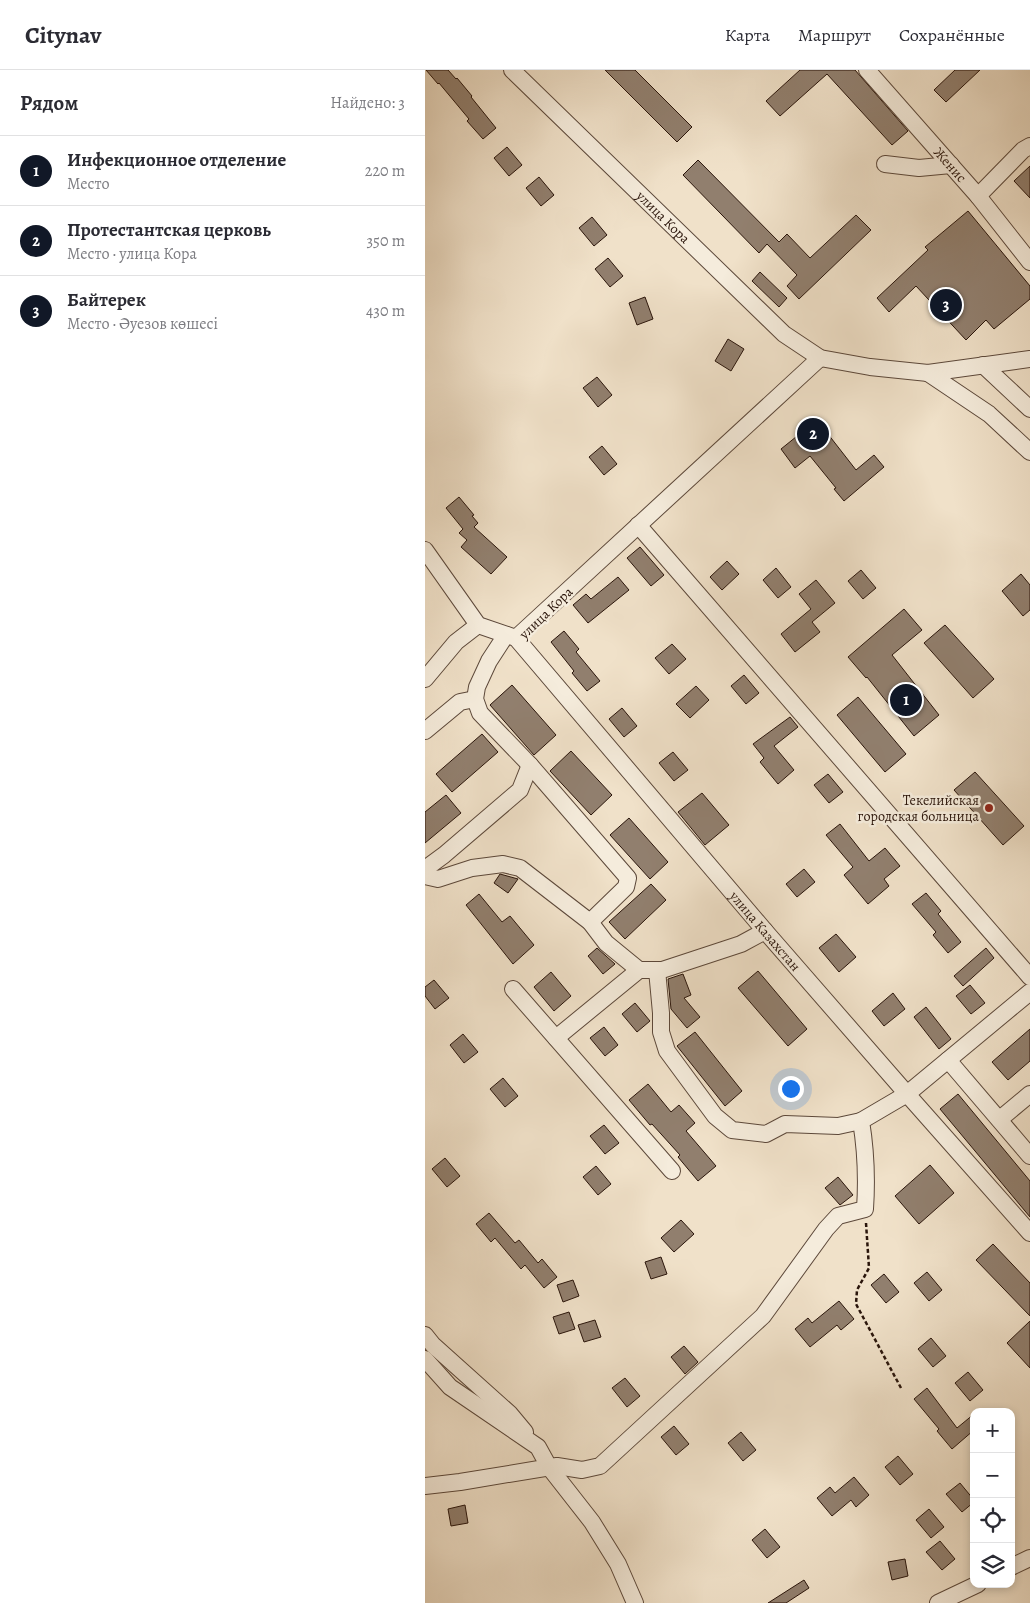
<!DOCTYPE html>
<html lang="ru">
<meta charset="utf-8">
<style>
:root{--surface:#fff;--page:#f7f7f7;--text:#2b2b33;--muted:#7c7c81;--line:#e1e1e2;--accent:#111827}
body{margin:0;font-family:Alegreya,serif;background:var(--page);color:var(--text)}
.controls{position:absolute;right:15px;bottom:15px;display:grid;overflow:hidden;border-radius:10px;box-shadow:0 2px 8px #0003}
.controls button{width:45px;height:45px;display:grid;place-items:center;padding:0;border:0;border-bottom:1px solid var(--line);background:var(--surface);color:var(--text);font:25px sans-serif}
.you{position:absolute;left:365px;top:1018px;width:18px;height:18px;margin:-12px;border:4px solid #fff;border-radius:50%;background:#1a73e8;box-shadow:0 0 0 8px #1a73e833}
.badge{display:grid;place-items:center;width:32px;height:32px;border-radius:50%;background:var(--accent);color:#fff;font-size:16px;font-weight:700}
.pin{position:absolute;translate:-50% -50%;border:2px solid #fff;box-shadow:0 1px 5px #0006}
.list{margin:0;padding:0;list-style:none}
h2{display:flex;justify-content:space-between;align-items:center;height:65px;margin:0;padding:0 20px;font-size:21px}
h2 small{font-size:16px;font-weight:400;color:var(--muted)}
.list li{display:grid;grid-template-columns:32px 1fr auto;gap:15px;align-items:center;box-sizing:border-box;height:70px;padding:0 20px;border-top:1px solid var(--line)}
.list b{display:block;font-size:19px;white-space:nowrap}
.list p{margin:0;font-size:16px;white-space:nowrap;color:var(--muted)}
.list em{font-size:16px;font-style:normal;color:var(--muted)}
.icon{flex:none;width:28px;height:28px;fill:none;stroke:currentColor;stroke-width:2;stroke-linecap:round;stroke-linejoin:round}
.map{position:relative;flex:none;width:605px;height:1533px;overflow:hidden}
header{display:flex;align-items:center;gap:30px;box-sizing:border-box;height:70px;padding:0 25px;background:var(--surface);border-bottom:1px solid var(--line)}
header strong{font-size:24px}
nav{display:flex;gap:28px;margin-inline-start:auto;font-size:18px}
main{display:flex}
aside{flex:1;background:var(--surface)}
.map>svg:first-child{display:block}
</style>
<header>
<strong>Citynav</strong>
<nav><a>Карта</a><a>Маршрут</a><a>Сохранённые</a></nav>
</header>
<main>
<aside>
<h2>Рядом<small>Найдено: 3</small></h2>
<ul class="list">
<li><span class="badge">1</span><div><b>Инфекционное отделение</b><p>Место</p></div><em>220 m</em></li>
<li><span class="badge">2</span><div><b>Протестантская церковь</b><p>Место · улица Кора</p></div><em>350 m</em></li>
<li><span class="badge">3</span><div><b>Байтерек</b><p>Место · Әуезов көшесі</p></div><em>430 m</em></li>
</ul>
</aside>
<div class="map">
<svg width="605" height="1533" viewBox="0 0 605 1533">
<rect width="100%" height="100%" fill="#f0e1c9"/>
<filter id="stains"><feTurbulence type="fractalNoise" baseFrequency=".004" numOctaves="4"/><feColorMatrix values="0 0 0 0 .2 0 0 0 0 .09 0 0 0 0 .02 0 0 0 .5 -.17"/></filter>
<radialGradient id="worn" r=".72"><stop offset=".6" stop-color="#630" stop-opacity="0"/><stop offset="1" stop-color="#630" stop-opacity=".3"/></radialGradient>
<path fill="#917f6e" stroke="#2a150b" d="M1,0H23L31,9L32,8L47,26L46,27L71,58L58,69L42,51L44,49L14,13L13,14Z
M180,0H210L267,57L252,72Z
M375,0H430L483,61L467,75L402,4L355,46L341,31Z
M530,0H555L521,32L509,20Z
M82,77L97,95L84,106L69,88Z
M273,90L354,172L362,164L385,188L431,145L446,160L374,229L362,216L372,205L342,174L334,183L258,105Z
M605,96V128L589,111Z
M114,107L129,125L116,136L101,118Z
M543,141L605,216V229L569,259L561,250L541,270L491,216L464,242L452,228L503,180L500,177Z
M167,147L182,165L169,176L154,158Z
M183,188L198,206L185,217L170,199Z
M335,202L362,228L354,237L327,211Z
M220,227L228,249L212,255L204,233Z
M303,269L319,279L306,301L290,291Z
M172,307L187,325L173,337L158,318Z
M392,350L431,400L449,385L459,397L419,431L409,419L411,418L385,386L370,398L356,379Z
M177,376L192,394L179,405L164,387Z
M34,427L49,445L47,446L53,453L49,457L82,487L66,504L36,477L42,470L34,463L38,459L21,438Z
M215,477L239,505L226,516L202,488Z
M302,491L314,504L297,520L285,507Z
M351,498L366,517L353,528L338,510Z
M436,500L451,518L438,529L423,511Z
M596,504L605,515V540L598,546L577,521Z
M193,507L204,520L163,553L148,535L161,524L166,529Z
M391,510L410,533L387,552L395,562L370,582L356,564L386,539L374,524Z
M479,539L497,560L467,585L514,645L489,666L442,607L441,608L423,587Z
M520,555L569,609L548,628L499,573Z
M139,561L154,579L151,582L175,611L162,621L147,603L149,601L126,572Z
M247,574L261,589L244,604L230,588Z
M319,605L334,623L321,634L306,616Z
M87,615L131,665L109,685L65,635Z
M271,616L284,630L265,648L251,634Z
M433,627L481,684L460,702L412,645Z
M197,638L212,656L199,667L184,649Z
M365,647L373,657L349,676L369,700L353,714L335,692L339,688L328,674Z
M57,664L73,682L27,722L11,704Z
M146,681L187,725L166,745L125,701Z
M248,682L263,700L249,711L234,693Z
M550,702L599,756L578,775L529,720Z
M403,704L418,722L404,733L389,715Z
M277,723L304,755L280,775L253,742Z
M21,725L36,743L0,773V742Z
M204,748L243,792L225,809L185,765Z
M415,754L444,791L460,778L475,796L459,809L464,816L443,834L419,805L428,797L401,765Z
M379,799L390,812L372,827L361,814Z
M75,804L93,809L83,823L69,813Z
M226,814L241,830L200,869L184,852Z
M501,823L516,841L513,844L536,872L523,883L508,865L511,862L487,834Z
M54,824L77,852L85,846L109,875L88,894L41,835Z
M411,864L431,887L414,902L394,878Z
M172,878L190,894L178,904L163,886Z
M561,878L569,888L538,916L529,906Z
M333,901L382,959L363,976L313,918Z
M126,902L146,926L129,941L109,917Z
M258,904L266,925L259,928L275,947L262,958L246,939L243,909Z
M9,910L24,928L10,939L0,926V917Z
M545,915L560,933L546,944L531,926Z
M468,923L480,939L459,956L447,941Z
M210,933L225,951L212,962L197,944Z
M501,937L526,969L514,979L489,947Z
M179,957L193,975L180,986L165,968Z
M605,959V991L583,1010L567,992Z
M270,962L317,1021L300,1036L252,976Z
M38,964L53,982L39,993L25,975Z
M78,1008L93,1026L80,1037L65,1019Z
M223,1014L246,1042L254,1035L270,1053L261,1061L291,1096L273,1111L253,1087L255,1085L227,1054L225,1055L204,1030Z
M533,1024L605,1111V1147L515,1039Z
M179,1055L194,1073L180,1084L165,1066Z
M20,1088L35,1106L22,1117L7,1099Z
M505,1095L529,1123L494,1154L470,1126Z
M171,1096L186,1114L173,1125L158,1107Z
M413,1107L428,1125L415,1135L400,1118Z
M64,1143L90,1173L94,1170L113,1193L117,1189L132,1207L119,1218L100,1195L96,1199L70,1168L66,1172L51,1154Z
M256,1150L269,1164L249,1182L236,1168Z
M568,1174L605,1213V1246L551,1190Z
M236,1187L242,1204L226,1209L220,1192Z
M502,1202L517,1220L504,1231L489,1213Z
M459,1204L474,1222L461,1233L446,1215Z
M148,1210L154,1226L138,1232L132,1215Z
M414,1231L429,1249L416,1260L412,1255L385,1277L370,1259L383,1248L387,1253Z
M144,1242L150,1259L134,1264L128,1247Z
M170,1250L176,1267L159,1272L153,1255Z
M605,1251V1298L582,1273Z
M506,1268L521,1286L508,1297L493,1279Z
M259,1276L273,1292L260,1304L246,1287Z
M543,1302L558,1320L545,1331L530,1313Z
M200,1308L215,1326L202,1337L187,1318Z
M502,1318L532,1358L549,1344V1360L527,1379L512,1361L514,1359L489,1329Z
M249,1356L264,1374L251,1385L236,1367Z
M316,1362L331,1380L318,1391L303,1373Z
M473,1386L488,1404L475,1415L460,1397Z
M429,1407L444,1425L431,1437L426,1430L407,1446L392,1428L405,1417L410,1423Z
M535,1413L549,1430V1432L537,1442L521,1424Z
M40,1435L43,1453L26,1456L23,1439Z
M504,1439L519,1457L506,1468L491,1450Z
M340,1459L355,1477L342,1488L327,1470Z
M515,1471L530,1489L517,1500L501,1482Z
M480,1489L483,1506L467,1510L463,1492Z
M379,1510L384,1518L361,1533H343Z"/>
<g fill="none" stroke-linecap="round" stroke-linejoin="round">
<g stroke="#5c483a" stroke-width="18">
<g id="minor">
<path id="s1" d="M87,0L359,264L395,288L445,297L503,303L605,289"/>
<path id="s2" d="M442,0L553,126L605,192"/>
<path d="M460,94L494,98L526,95"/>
<path d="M553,126L598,80L605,76"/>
<path id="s3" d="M395,288L91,568L340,861L482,1024L605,922"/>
<path d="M558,295L605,339"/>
<path d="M503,303L564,344L605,382"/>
<path d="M213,455L605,907"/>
<path d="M0,480L53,555L91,568"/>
<path d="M81,565L64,591L52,617L50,629L55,643L105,695L203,808L201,817L165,852"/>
<path d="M0,609L31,572L53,555"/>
<path d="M0,661L35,632L50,629"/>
<path d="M0,799L19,785L95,720L105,695"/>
<path d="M0,806L13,809L47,798L78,794L95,798L165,852L181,873L214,900H237L316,874L340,861"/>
<path d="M232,900L236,943V962L242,981L290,1046L307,1060L341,1064L360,1054L413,1056L436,1051"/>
<path d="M88,919L247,1101"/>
<path d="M131,968L214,900"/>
<path d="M523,990L605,1086"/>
<path d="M575,1049L605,1024"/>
<path d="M0,1265L8,1275L85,1344L100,1362"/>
<path d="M0,1289L25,1317L113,1377L124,1397L167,1452L193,1494L210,1533"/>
<path d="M0,1416L35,1412L132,1396L157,1400L175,1396L338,1246L401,1159L413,1146L440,1139C442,1109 441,1081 436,1051L482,1024L605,1163"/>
<path d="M586,1497L605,1488"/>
<path d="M513,1533L553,1514"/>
</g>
</g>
<path stroke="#2a150b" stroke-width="2.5" stroke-dasharray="4 2.5" stroke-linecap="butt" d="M441,1153L444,1198L432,1220L431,1234L476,1318"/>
<use href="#minor" stroke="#f5ecdc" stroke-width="16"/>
</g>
<circle fill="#8f2418" stroke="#f5ecdc" stroke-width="2" cx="564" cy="738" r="5"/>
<g text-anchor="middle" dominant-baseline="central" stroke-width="5" stroke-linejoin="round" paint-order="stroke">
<g font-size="14" fill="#2a150b" stroke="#f5ecdc">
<text stroke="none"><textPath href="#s2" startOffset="126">Женис</textPath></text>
<text stroke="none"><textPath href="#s1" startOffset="211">улица Кора</textPath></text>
<text transform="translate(121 543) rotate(-44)">улица Кора</text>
<text stroke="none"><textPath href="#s3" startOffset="798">улица Казахстан</textPath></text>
</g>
<g font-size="14" fill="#2a150b" stroke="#f5ecdc" text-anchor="end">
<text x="554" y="730">Текелийская<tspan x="554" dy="16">городская больница</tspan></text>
</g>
</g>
<rect width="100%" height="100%" filter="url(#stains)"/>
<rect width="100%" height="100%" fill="url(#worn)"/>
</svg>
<div class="controls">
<button>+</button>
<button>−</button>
<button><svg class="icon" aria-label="locate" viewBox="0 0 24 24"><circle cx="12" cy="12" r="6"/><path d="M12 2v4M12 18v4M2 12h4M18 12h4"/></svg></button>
<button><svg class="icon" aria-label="layers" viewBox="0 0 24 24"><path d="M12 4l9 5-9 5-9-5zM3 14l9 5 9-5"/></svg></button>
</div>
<div class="you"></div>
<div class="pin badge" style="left:481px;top:630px">1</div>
<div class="pin badge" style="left:388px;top:364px">2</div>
<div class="pin badge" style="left:521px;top:235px">3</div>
</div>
</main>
